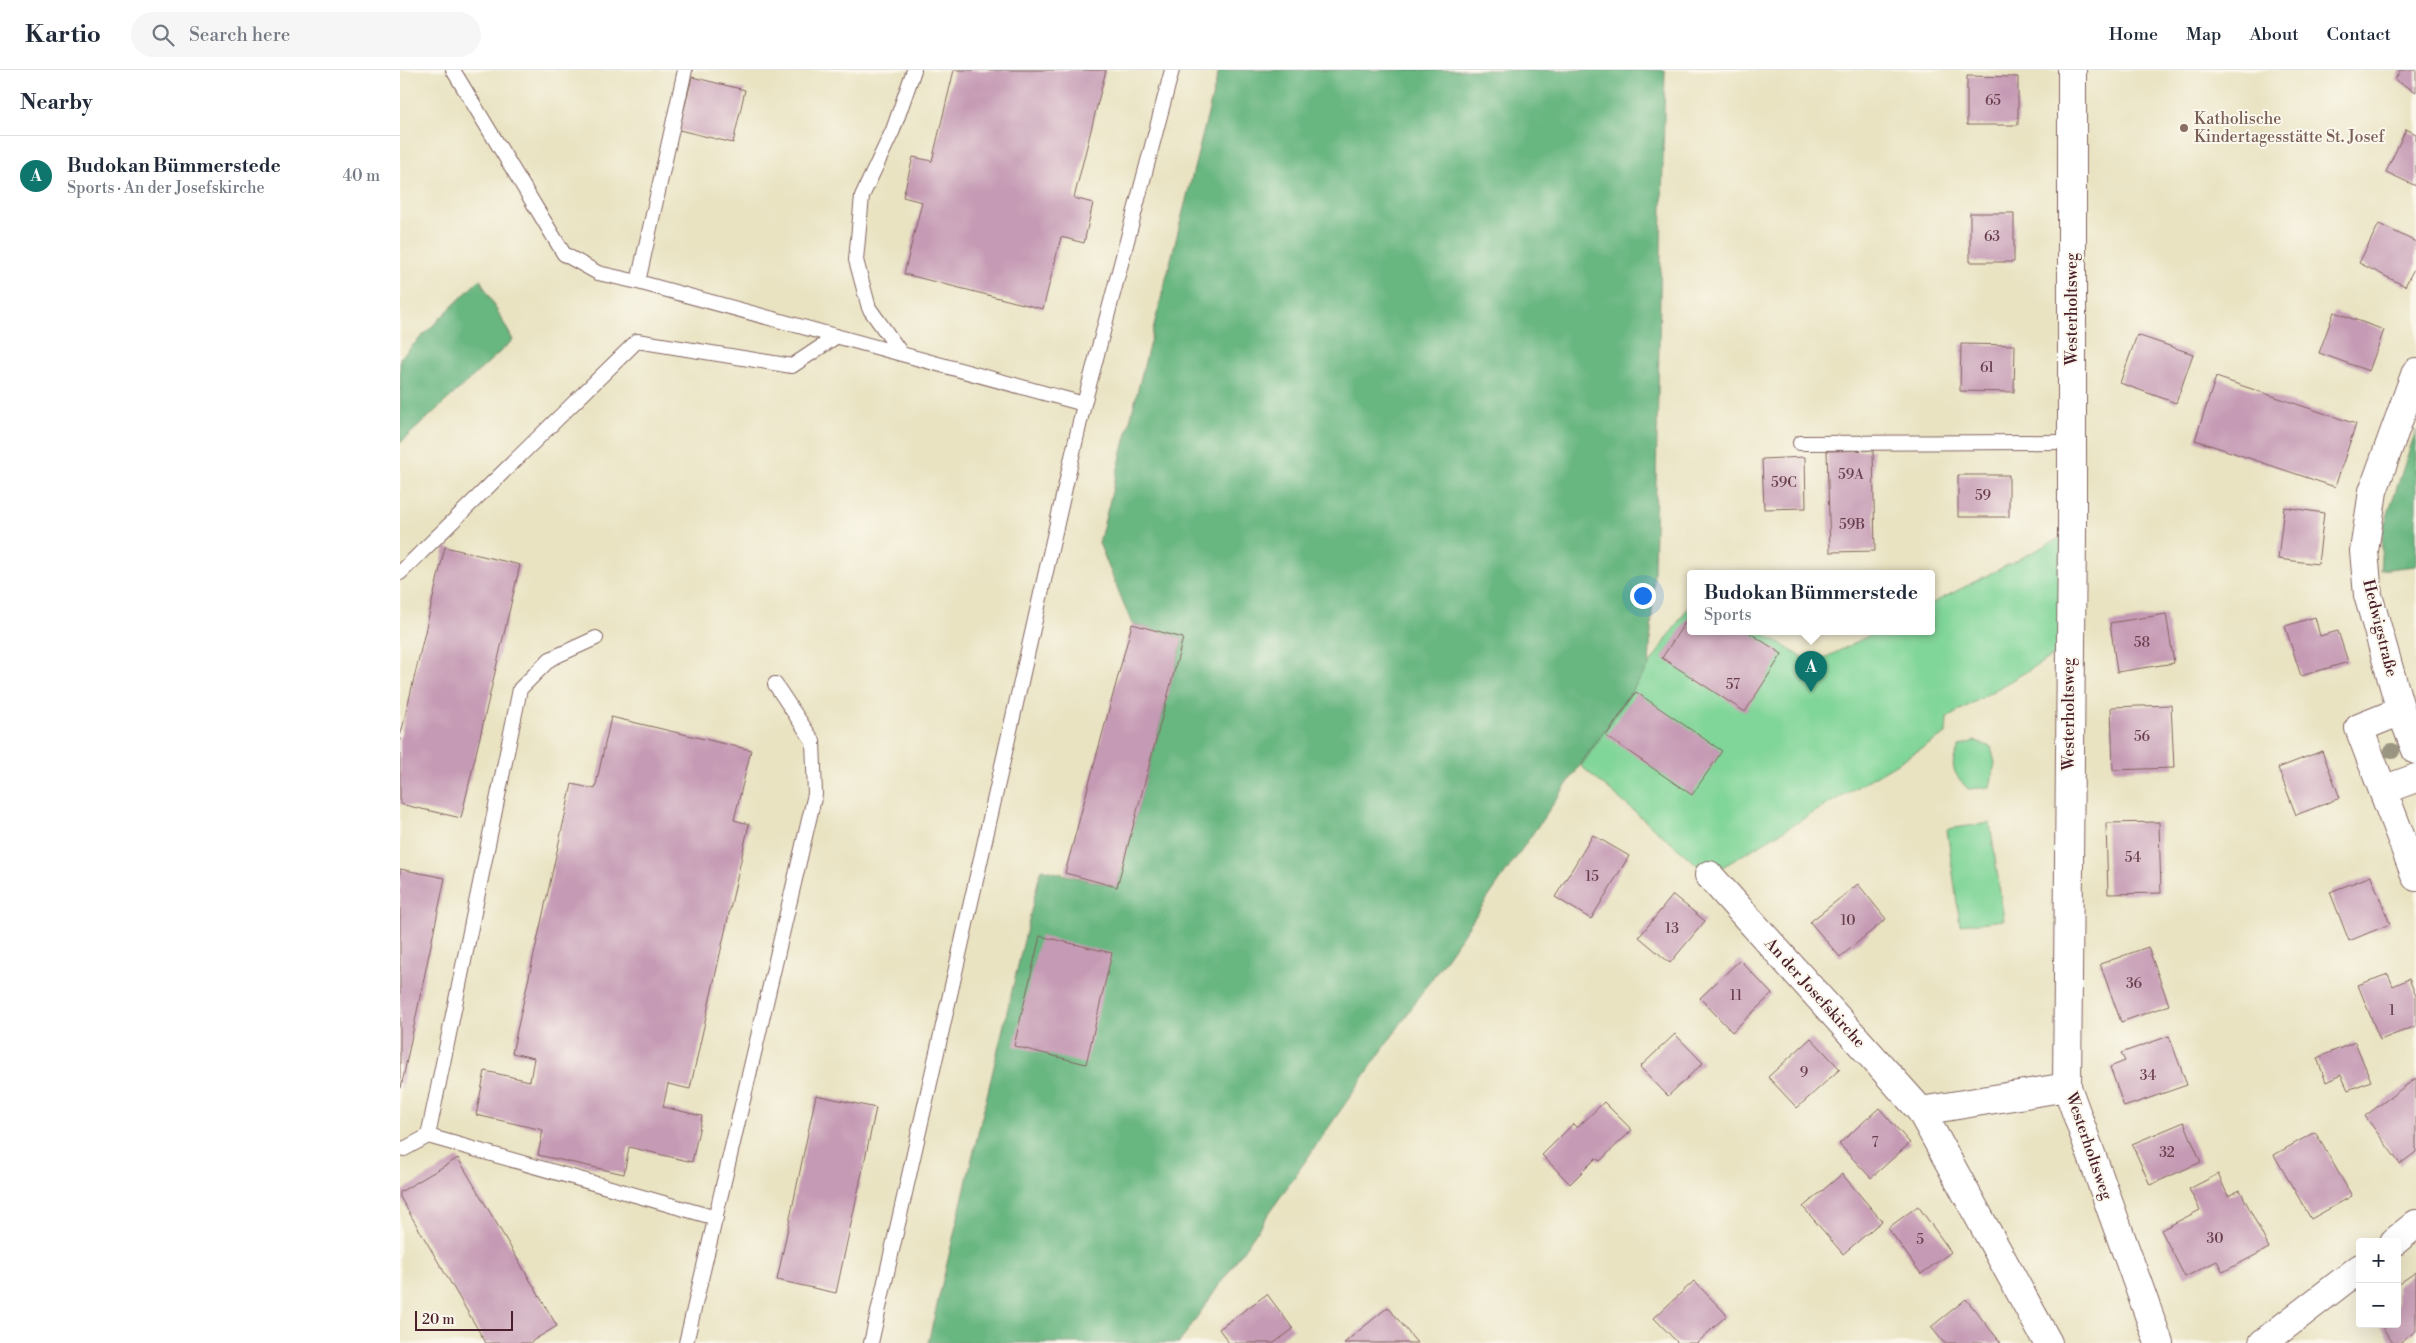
<!DOCTYPE html>
<meta charset="utf-8">
<style>
:root{--surface:#fff;--page:#f6f6f7;--text:#1f2937;--muted:#747a83;--line:#e0e1e3;--accent:#0f766e}
body{margin:0;font-family:"Libre Bodoni",serif;background:var(--page);color:var(--text)}
.controls{position:absolute;right:15px;bottom:15px;display:grid;overflow:hidden;border-radius:5px;box-shadow:0 5px 20px #0002}
.controls button{width:45px;height:45px;display:grid;place-items:center;padding:0;border:0;border-bottom:1px solid var(--line);background:var(--surface);color:var(--text);font:25px sans-serif}
.scale{position:absolute;left:15px;bottom:12px;width:98px;box-sizing:border-box;padding-left:5px;border:2px solid #4a1f2b;border-top:0;font-size:14px;line-height:18px;white-space:nowrap;color:#4a1f2b;-webkit-text-stroke:4px #fbf7ec;paint-order:stroke}
.you{position:absolute;left:1242px;top:525px;width:18px;height:18px;margin:-12px;border:4px solid #fff;border-radius:50%;background:#1a73e8;box-shadow:0 0 0 8px #1a73e833}
.badge{display:grid;place-items:center;width:32px;height:32px;border-radius:50%;background:var(--accent);color:#fff;font-size:16px;font-weight:700}
.pin{position:absolute;translate:-50% -41px;filter:drop-shadow(0 1px 2px #0008)}
.pin::after{content:'';position:absolute;top:26px;width:18px;height:15px;background:inherit;clip-path:polygon(0 0,100% 0,50% 100%)}
.popup{position:absolute;left:1287px;top:500px;width:248px;height:65px;box-sizing:border-box;display:grid;place-content:center;border-radius:5px;background:var(--surface);filter:drop-shadow(0 1px 4px #0005);font-size:16px;white-space:nowrap;color:var(--muted)}
.popup b{font-size:19px;color:var(--text)}
.popup::after{content:'';position:absolute;left:50%;top:100%;margin-left:-10px;border:10px solid transparent;border-top-color:var(--surface)}
.list{margin:0;padding:0;list-style:none}
h2{display:flex;justify-content:space-between;align-items:center;height:65px;margin:0;padding:0 20px;font-size:21px}
h2 small{font-size:16px;font-weight:400;color:var(--muted)}
.list li{display:grid;grid-template-columns:32px 1fr auto;gap:15px;align-items:center;box-sizing:border-box;height:80px;padding:0 20px;border-top:1px solid var(--line)}
.list b{display:block;font-size:19px;white-space:nowrap}
.list p{margin:0;font-size:16px;white-space:nowrap;color:var(--muted)}
.list em{font-size:16px;font-style:normal;color:var(--muted)}
.icon{flex:none;width:28px;height:28px;fill:none;stroke:currentColor;stroke-width:2;stroke-linecap:round;stroke-linejoin:round}
.map{position:relative;flex:none;width:2016px;height:1273px;overflow:hidden}
header{display:flex;align-items:center;gap:30px;box-sizing:border-box;height:70px;padding:0 25px;background:var(--surface);border-bottom:1px solid var(--line)}
header strong{font-size:24px}
nav{display:flex;gap:28px;margin-inline-start:auto;font-size:18px}
.search{width:350px;height:45px;background:var(--page);display:flex;align-items:center;gap:12px;box-sizing:border-box;padding:0 18px;border-radius:28px;color:var(--muted);font-size:19px}
main{display:flex}
aside{flex:1;background:var(--surface)}
.map>svg:first-child{display:block}
</style>
<header>
<strong>Kartio</strong>
<div class="search"><svg class="icon" aria-label="search" viewBox="0 0 24 24"><circle cx="10" cy="10" r="6"/><path d="M15 15l6 6"/></svg>Search here</div>
<nav><a>Home</a><a>Map</a><a>About</a><a>Contact</a></nav>
</header>
<main>
<aside>
<h2>Nearby<small></small></h2>
<ul class="list">
<li><span class="badge">A</span><div><b>Budokan Bümmerstede</b><p>Sports · An der Josefskirche</p></div><em>40 m</em></li>
</ul>
</aside>
<div class="map">
<svg width="2016" height="1273" viewBox="0 0 2016 1273">
<rect width="100%" height="100%" fill="#fbf7ec"/>
<filter id="ink" filterUnits="userSpaceOnUse"><feTurbulence type="fractalNoise" baseFrequency=".02" numOctaves="2"/><feDisplacementMap in="SourceGraphic" scale="10" xChannelSelector="R" yChannelSelector="G"/><feConvolveMatrix kernelMatrix="1 2 1 2 8 2 1 2 1" color-interpolation-filters="sRGB"/></filter>
<filter id="wash" filterUnits="userSpaceOnUse"><feTurbulence type="fractalNoise" baseFrequency=".0096" numOctaves="4" result="noise"/><feDisplacementMap in="SourceGraphic" scale="20" xChannelSelector="R" yChannelSelector="G"/><feGaussianBlur stdDeviation="1.12" result="paint"/><feColorMatrix in="noise" values="0 0 0 0 0 0 0 0 0 0 0 0 0 0 0 0 0 1.4 0 .05"/><feComposite in="paint" operator="in"/></filter>
<g filter="url(#wash)">
<rect width="100%" height="100%" fill="#e9e3c2"/>
<path fill="#80d598" stroke="#657a62" d="M1672,462L1670,576L1547,648L1546,664L1309,805L1181,696L1291,533V561H1360L1413,594L1478,561H1531V534Z
M1574,671L1591,677L1595,693L1590,717L1568,719C1553,702 1548,697 1560,676Z
M1590,753L1604,850L1560,855L1547,759Z"/>
<path fill="#68b680" stroke="#596a56" d="M819,0H1265L1254,505L1249,596L779,1273H528L641,799L717,817L783,568L732,554L699,473Z
M80,209L113,270L0,373V288Z
M2016,360V496L1980,500L1983,459Z"/>
<g id="blocks">
<path fill="#c59ab4" d="M554,0H706L674,128L693,133L684,173L661,167L643,239L504,204L522,132L503,127L513,87L532,91Z
M2000,0H2016V22L1995,10Z
M1567,6L1618,7V55H1567Z
M292,7L345,20L333,73L279,60Z
M2006,59L2016,64V116L1986,102Z
M1570,143H1614V192H1570Z
M1979,154L2016,172V195L2005,216L1959,193Z
M1934,242L1984,260L1969,301L1919,283Z
M1737,265L1793,284L1776,333L1720,313Z
M1561,274L1615,275L1614,322L1560,321Z
M1816,307L1956,354L1935,417L1795,370Z
M1473,380L1475,481L1430,482L1427,381Z
M1405,387L1406,438L1364,439L1362,389Z
M1558,405H1609V447H1558Z
M1884,437L1924,443L1918,494L1878,489Z
M45,477L120,495L61,748L0,734V668Z
M1291,543V561H1347L1382,584L1345,642L1262,588Z
M1766,544L1774,593L1717,602L1710,553Z
M1915,547L1920,566L1938,561L1948,592L1901,606L1885,556Z
M732,554L783,568L717,817L665,803Z
M1236,622L1322,681L1292,725L1206,666Z
M1771,635L1774,698L1713,700L1711,637Z
M211,647L351,680L334,750L349,754L290,1019L268,1014L263,1037L302,1046L292,1092L229,1077L224,1104L138,1085L143,1060L76,1045L85,1001L130,1011L134,988L112,983L172,714L195,719Z
M1922,681L1940,728L1896,745L1878,698Z
M1759,752L1761,823L1708,824L1706,753Z
M1193,765L1229,786L1191,849L1155,827Z
M0,799L45,808L1,1018H0Z
M1971,806L1990,854L1949,871L1930,822Z
M1458,814L1486,849L1440,887L1410,852Z
M1273,825L1305,851L1270,893L1239,867Z
M640,866L712,883L686,994L614,976Z
M1748,877L1769,935L1721,952L1700,894Z
M1340,890L1372,924L1332,962L1300,928Z
M1988,904L1993,916L2009,909L2016,926V956L1980,970L1958,915Z
M1275,964L1303,993L1268,1026L1240,997Z
M1769,966L1787,1015L1724,1037L1710,997L1725,991L1721,983Z
M1411,968L1440,999L1397,1038L1368,1007Z
M1955,972L1971,1011L1948,1020L1941,1005L1926,1012L1917,988Z
M2016,1008V1082L2000,1094L1965,1046Z
M416,1025L476,1038L436,1223L377,1210Z
M1204,1032L1232,1060L1200,1091L1196,1088L1170,1114L1142,1085L1173,1054L1177,1058Z
M1479,1038L1510,1073L1471,1108L1439,1074Z
M1784,1052L1801,1092L1750,1115L1732,1074Z
M1915,1062L1952,1126L1911,1149L1874,1085Z
M58,1088L157,1256L129,1273H86L0,1127V1122Z
M1442,1104L1482,1151L1443,1184L1403,1137Z
M1818,1104L1828,1126L1840,1120L1869,1178L1823,1202L1817,1191L1785,1207L1761,1160L1800,1140L1789,1119Z
M1518,1136L1551,1182L1521,1204L1488,1158Z
M2016,1202V1261L1999,1273H1993L1980,1254H1997V1215Z
M1294,1211L1327,1245L1297,1273H1278L1254,1248Z
M867,1224L893,1259L874,1273H829L819,1259Z
M1566,1229L1601,1273H1544L1531,1257Z
M988,1237L1017,1273H944Z"/>
</g>
</g>
<g filter="url(#ink)">
<use href="#blocks" fill-opacity="0" stroke="#826460" stroke-width="1"/>
<g fill="none" stroke-linecap="round" stroke-linejoin="round">
<g stroke="#826460" stroke-width="16">
<path id="service" d="M53,0L164,184L198,203L238,212L684,334
M238,212L285,0
M501,283L469,238L456,190L462,126L493,60L514,0
M1400,373L1672,372
M0,503L237,271L392,296L437,266
M28,1066L120,619L150,589L196,568
M0,1078L4,1079L28,1066L316,1148
M286,1273L415,724L413,671L375,614
M471,1273L684,334L772,0"/>
</g>
<g stroke="#826460" stroke-width="30">
<path id="minor" d="M1672,0V462L1667,1017L1759,1273
M2001,641L1968,525L1964,481L1973,421L2016,302
M2016,680L2001,641L1959,658L2016,807
M1983,720L2016,708
M1309,805L1521,1041
M1994,1172L2016,1154
M1648,1273L1521,1041L1667,1017
M1863,1273L1960,1198"/>
</g>
<use href="#service" stroke="#fff" stroke-width="14"/>
<use href="#minor" stroke="#fff" stroke-width="28"/>
</g>
<circle fill="#9a9581" cx="1992" cy="681" r="8"/>
</g>
<circle fill="#8d6e63" stroke="#fbf7ec" stroke-width="2" cx="1784" cy="58" r="5"/>
<g text-anchor="middle" dominant-baseline="central" stroke-width="4" stroke-linejoin="round" paint-order="stroke">
<g font-size="14" fill="#693e4d">
<text x="1593" y="31">65</text>
<text x="1592" y="167">63</text>
<text x="1587" y="298">61</text>
<text x="1451" y="405">59A</text>
<text x="1384" y="413">59C</text>
<text x="1583" y="426">59</text>
<text x="1452" y="455">59B</text>
<text x="1742" y="573">58</text>
<text x="1333" y="615">57</text>
<text x="1742" y="667">56</text>
<text x="1733" y="788">54</text>
<text x="1192" y="807">15</text>
<text x="1448" y="851">10</text>
<text x="1272" y="859">13</text>
<text x="1734" y="914">36</text>
<text x="1336" y="926">11</text>
<text x="1992" y="941">1</text>
<text x="1404" y="1003">9</text>
<text x="1748" y="1006">34</text>
<text x="1475" y="1073">7</text>
<text x="1767" y="1083">32</text>
<text x="1815" y="1169">30</text>
<text x="1520" y="1170">5</text>
</g>
<g font-size="16" fill="#785e54" stroke="#fbf7ec" text-anchor="start">
<text x="1794" y="49">Katholische<tspan x="1794" dy="18">Kindertagesstätte St. Josef</tspan></text>
</g>
<g font-size="16" fill="#4a1f2b" stroke="#fbf7ec">
<text transform="translate(1672 239) rotate(-90)">Westerholtsweg</text>
<text transform="translate(1980 558) rotate(76)">Hedwigstraße</text>
<text transform="translate(1669 644) rotate(-90)">Westerholtsweg</text>
<text transform="translate(1415 923) rotate(48)">An der Josefskirche</text>
<text transform="translate(1689 1076) rotate(71)">Westerholtsweg</text>
</g>
</g>
</svg>
<div class="controls">
<button>+</button>
<button>−</button>
</div>
<div class="scale">20 m</div>
<div class="you"></div>
<div class="pin badge" style="left:1411px;top:622px">A</div>
<div class="popup"><b>Budokan Bümmerstede</b>Sports</div>
</div>
</main>
